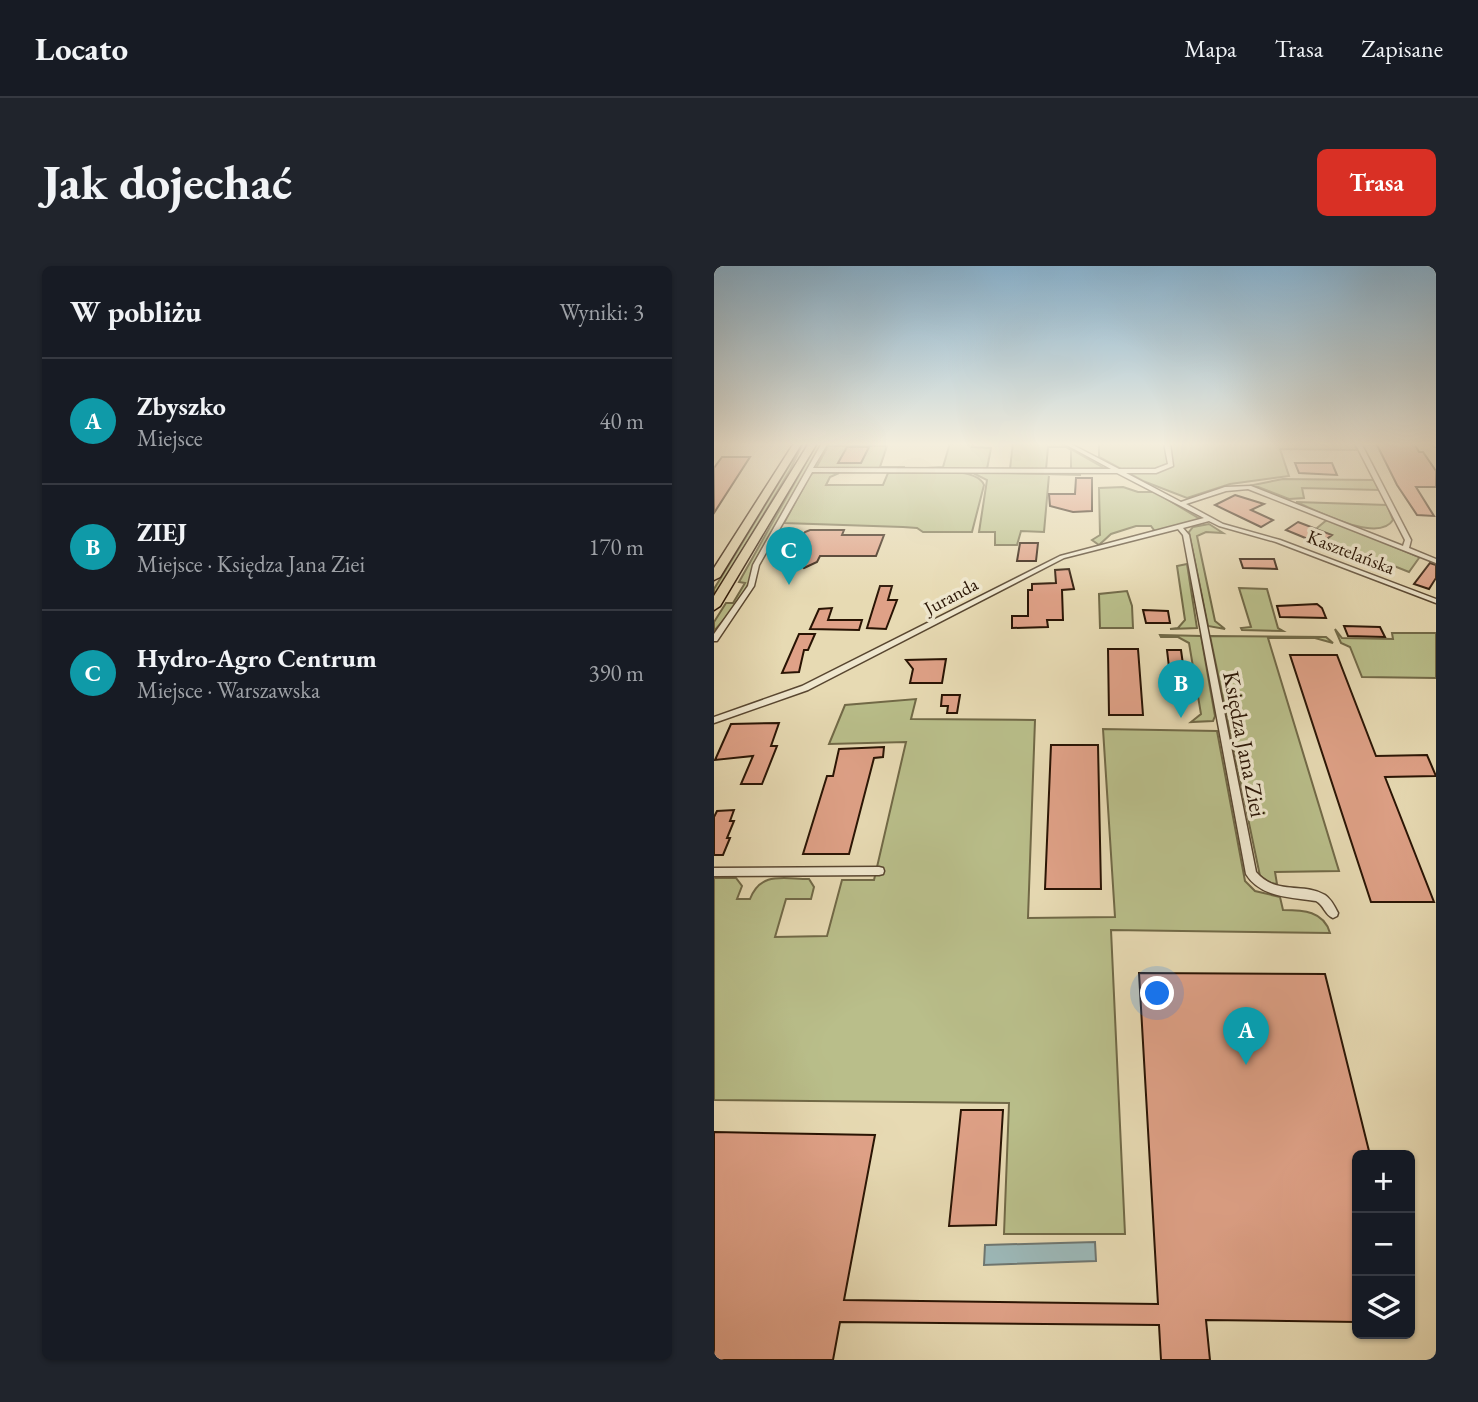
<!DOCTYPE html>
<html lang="pl">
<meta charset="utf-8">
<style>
:root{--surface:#171b24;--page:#20242c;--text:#f1f3f6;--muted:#9ea1a6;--line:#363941;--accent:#d93025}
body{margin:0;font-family:"EB Garamond",serif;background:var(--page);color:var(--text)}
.controls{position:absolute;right:21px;bottom:21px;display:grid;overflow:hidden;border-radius:10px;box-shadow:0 2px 5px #0004}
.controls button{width:63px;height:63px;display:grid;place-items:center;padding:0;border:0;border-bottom:2px solid var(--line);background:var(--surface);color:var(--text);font:35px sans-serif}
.you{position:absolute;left:444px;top:728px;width:24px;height:24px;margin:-18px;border:5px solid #fff;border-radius:50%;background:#1a73e8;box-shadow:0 0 0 10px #1a73e833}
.badge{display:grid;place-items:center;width:46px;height:46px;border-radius:50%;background:var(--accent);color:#fff;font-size:23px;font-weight:700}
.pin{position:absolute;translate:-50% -58px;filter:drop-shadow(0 2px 4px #0008)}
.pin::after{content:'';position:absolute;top:37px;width:24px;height:21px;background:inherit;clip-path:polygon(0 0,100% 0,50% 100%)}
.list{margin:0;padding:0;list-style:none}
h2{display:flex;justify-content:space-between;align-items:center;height:91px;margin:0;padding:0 28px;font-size:30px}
h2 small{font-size:23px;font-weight:400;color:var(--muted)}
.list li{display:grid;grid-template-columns:46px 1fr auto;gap:21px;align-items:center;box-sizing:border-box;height:126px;padding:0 28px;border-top:2px solid var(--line)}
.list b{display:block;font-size:26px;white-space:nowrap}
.list p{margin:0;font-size:23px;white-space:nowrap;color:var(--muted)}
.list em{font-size:23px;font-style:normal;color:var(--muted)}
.icon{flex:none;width:38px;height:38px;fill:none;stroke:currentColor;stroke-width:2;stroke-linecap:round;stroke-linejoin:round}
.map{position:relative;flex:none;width:722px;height:1094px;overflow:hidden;border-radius:10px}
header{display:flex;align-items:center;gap:42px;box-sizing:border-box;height:98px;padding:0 35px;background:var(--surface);border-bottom:2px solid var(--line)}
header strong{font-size:33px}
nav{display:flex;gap:38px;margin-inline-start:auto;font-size:24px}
.intro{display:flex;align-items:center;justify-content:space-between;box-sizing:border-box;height:168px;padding:0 42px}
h1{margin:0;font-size:49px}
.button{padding:18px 32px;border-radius:10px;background:var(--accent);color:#fff;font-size:24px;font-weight:700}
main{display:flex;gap:42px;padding:0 42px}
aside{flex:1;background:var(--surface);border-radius:10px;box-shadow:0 2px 5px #0004}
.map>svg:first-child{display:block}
</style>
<header>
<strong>Locato</strong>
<nav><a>Mapa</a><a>Trasa</a><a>Zapisane</a></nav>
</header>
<div class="intro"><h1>Jak dojechać</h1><a class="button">Trasa</a></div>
<main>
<aside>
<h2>W pobliżu<small>Wyniki: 3</small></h2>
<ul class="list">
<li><span class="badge" style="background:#0f9aa8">A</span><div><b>Zbyszko</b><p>Miejsce</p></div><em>40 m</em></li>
<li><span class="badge" style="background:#0f9aa8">B</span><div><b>ZIEJ</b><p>Miejsce · Księdza Jana Ziei</p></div><em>170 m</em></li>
<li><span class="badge" style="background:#0f9aa8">C</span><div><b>Hydro-Agro Centrum</b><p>Miejsce · Warszawska</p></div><em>390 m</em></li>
</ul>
</aside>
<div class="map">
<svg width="722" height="1094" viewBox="0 0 722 1094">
<rect width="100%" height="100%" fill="#e7dab3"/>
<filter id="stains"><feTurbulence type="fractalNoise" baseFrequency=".00286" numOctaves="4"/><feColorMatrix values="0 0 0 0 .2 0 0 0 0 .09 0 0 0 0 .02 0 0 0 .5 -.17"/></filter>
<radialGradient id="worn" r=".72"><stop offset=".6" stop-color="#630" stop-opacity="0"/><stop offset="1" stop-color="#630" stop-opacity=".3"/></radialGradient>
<path fill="#b9be8a" stroke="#716947" stroke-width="2" d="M89,177L76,204L0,332V323Z
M103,177H108L40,297L36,315L23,339L0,365V356L12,337H19L31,317L25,316Z
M236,177H259L258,181L277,182L273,203H195L229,201Z
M299,177H346L390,202L357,204V184L352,181H334L332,204L296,203Z
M385,177H640L643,184L566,183L575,210L516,218L473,232L429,215L385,191Z
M114,180H173L166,201H191L102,202Z
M102,205L125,207L116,211L112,219H169L174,207C195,207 263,198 270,219L258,266H209L203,262L189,261L70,257L96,209Z
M257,206L367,209H335L330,266L307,265L303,279H281V266H265L273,214Z
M569,213L660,214L665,224L588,222L590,232L575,233L539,219Z
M409,221L424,226H441L486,253L442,267L437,260H422L397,268L385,279L378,274L386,269L385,222Z
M582,236L673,239L679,254C664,278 602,244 582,236Z
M614,253L705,291V292L695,306L597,267Z
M495,258L509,267L492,266L483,270L501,355L511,363L494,360L475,266L479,261Z
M473,298L483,362L456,363L464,362L471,354L463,300Z
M525,322L553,323L564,362L569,365L528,364L527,362L537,361Z
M413,325L418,340L419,362H386L385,328Z
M621,363L628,372L679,373L678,367H722V412L648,411L636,381L627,377Z
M446,369L487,370L501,450L499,455L477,456L487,448L475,377L464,371H447Z
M496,370L612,371L619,377L601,372H554L625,605L561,606L563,618L556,617L546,610Z
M202,433L197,453L321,454L314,652L401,651L389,463L503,465L531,615L541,625L566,631L569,644C589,644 610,645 616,667L397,664L411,968H290L295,837L0,834V612H22L28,620L23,633H36C47,605 69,613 95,613L100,621L97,633H72L61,671L113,670L128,614H160L192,476L115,478L131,439Z"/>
<path fill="#9cb8b8" stroke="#6e7670" stroke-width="2" d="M381,976L382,995L270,999L271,979Z"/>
<path fill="#dfa187" stroke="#291404" stroke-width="2" d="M662,177H700L705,186H709L722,205V221H702L720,250L703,249L683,219Z
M133,181H155L147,197H124Z
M8,191H36L0,247V202Z
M581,197H618L623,209L585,207Z
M362,212H378V245L359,246L336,240L335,228H361Z
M521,229L550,238L537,244L559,254L547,261L501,239Z
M584,256L618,269L606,278L572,264Z
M96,264H130L128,269H170L162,290H106L103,296L90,302L78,293L87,277H83L91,266Z
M306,277H324L322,295H303Z
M526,293H560L563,303L529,302Z
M716,297L722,299V312L715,323L700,318Z
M355,303L360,323L348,324L349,354H333L334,361L298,362V350H314V324H318V318L342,317L341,304Z
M166,320H178L174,334H183L172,363L153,362Z
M603,338L608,342L612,352L566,351L563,340Z
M118,342L114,354H148L145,364L96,363L105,343Z
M429,344L454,345L456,357H432Z
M630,360L666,361L671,371L634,370Z
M85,368H101L94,384H90L85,406L68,407Z
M394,383H424L429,449H395Z
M453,384H467L473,427H458Z
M576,389H623L662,490L713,489L722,510L671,511L720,636H657Z
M232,393L228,417H196L199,403L192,394Z
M228,429H246L243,447H233L234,440H227Z
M65,457L57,480H63L48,518H27L39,490L1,494L17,458Z
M337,479H384L387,623H331Z
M170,481L169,491L160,492L135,588H89L113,510H119L125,483Z
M20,544L16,555H20L13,572H16L9,589H0V551L3,545Z
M425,707L611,708L656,889H643V1056L492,1054L496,1094H447L445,1059L126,1056L119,1094H0V866L161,869L130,1034L444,1038Z
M247,844H289L282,959L235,960Z"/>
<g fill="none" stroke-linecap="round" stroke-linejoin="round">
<g stroke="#584630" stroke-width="3">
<path id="street" d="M108,177H114L99,202L397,203L349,177H355L405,203H441L454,198L450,177H456L459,200L442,207H412L467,236L511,221L537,220L689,280L691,274L641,177H647L697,274L695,282L722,293V297L534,223L512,225L472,238L509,258L566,274L722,333V337L562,276L505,260L495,255L469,262L475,269L542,606C563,630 588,616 611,629C617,633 621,641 624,647L623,650L619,652C611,649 610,639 602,635C577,631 547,632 532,608L469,269L464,263L350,292L94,424L0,457V451L88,420L346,290L490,252L403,207L98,206L45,299L40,320L3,375H0V368L34,320L39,299Z
M718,177H722V181L720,180Z
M165,601L169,602L170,605L169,608L165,609L0,610V602Z"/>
</g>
<g stroke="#291404" stroke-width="3">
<path id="primary" d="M80,177H88L6,311L0,314V302Z
M95,177H103L6,340L0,344V330Z"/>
</g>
<use href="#street" fill="#efe7ce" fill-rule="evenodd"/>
<use href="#primary" fill="#e7dab3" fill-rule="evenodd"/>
</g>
<linearGradient id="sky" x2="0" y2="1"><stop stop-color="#89b6d5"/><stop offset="0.54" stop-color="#f4eedd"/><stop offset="1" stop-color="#f4eedd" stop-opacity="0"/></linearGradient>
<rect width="722" height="330" fill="url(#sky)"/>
<g text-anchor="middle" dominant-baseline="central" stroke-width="7" stroke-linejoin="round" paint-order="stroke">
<g font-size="19" fill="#291404" stroke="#efe7ce">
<text transform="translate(637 286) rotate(21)">Kasztelańska</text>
<text transform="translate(237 330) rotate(-28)">Juranda</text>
</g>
<g font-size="23" fill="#291404" stroke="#efe7ce">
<text transform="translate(531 478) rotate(79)">Księdza Jana Ziei</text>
</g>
</g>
<rect width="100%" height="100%" filter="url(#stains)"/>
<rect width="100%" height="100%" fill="url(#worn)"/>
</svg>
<div class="controls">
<button>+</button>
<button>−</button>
<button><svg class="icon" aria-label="layers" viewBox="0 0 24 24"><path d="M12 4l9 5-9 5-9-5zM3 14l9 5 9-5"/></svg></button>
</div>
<div class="you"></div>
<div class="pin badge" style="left:532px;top:799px;background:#0f9aa8">A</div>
<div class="pin badge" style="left:467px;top:452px;background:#0f9aa8">B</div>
<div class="pin badge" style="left:75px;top:319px;background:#0f9aa8">C</div>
</div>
</main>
